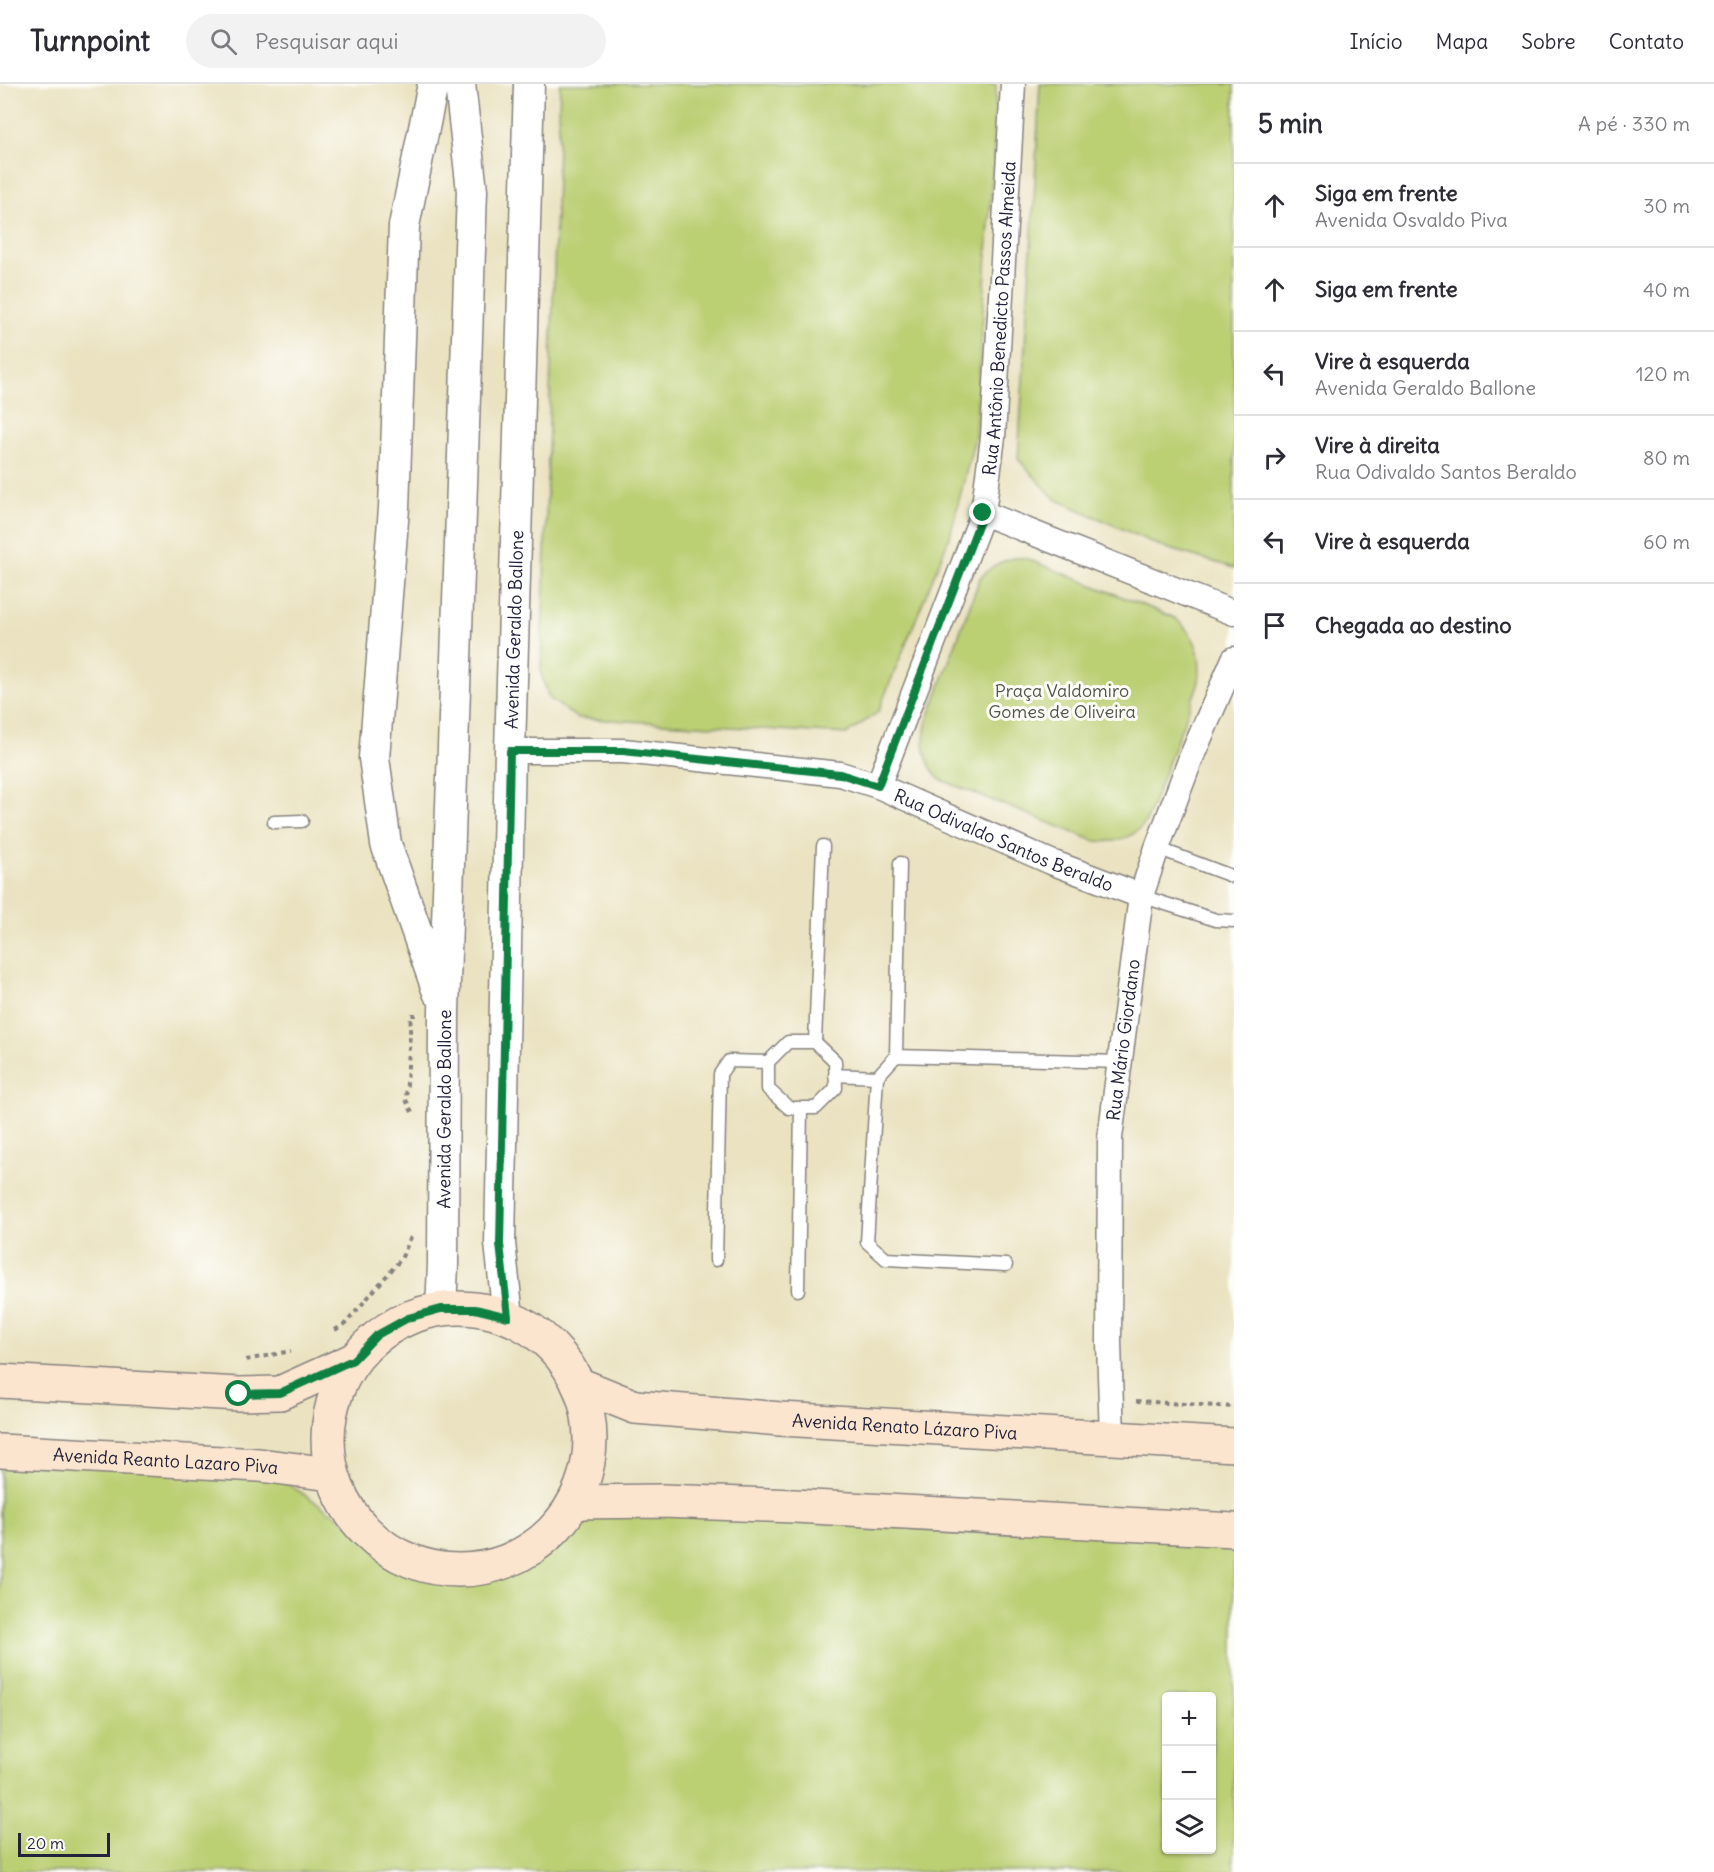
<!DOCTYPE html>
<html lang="pt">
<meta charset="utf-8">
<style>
:root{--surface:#fff;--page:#f2f2f3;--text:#2b2b33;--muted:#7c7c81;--line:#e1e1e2}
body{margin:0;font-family:Delius,sans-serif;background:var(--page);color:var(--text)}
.controls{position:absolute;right:18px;bottom:18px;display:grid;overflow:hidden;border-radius:6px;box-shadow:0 2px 4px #0004}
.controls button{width:54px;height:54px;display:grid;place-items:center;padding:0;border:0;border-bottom:2px solid var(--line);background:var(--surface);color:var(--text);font:30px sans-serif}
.scale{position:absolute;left:18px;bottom:15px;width:92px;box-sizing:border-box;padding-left:6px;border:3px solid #22223b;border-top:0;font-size:16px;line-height:21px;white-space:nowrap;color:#22223b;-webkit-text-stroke:4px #fdfcf7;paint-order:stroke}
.stop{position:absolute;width:18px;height:18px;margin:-14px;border:4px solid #0b8043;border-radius:50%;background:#fff}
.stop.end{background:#0b8043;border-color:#fff;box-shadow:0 2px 6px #0008}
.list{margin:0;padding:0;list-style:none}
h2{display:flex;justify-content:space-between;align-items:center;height:78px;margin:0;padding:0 24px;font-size:26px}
h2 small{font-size:20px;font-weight:400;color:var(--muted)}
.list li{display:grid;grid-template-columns:39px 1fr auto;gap:18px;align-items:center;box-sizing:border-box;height:84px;padding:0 24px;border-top:2px solid var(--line)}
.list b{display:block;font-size:22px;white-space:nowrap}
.list p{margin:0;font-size:20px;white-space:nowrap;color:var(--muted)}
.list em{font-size:20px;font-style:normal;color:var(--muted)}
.icon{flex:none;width:33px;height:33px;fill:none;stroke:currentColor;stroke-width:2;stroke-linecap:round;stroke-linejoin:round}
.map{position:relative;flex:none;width:1234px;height:1788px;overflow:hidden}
header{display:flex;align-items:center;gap:36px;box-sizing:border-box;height:84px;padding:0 30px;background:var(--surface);border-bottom:2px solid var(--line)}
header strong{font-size:28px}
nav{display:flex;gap:33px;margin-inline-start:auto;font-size:21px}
.search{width:420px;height:54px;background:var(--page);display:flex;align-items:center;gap:15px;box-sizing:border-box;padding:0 21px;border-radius:33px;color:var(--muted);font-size:22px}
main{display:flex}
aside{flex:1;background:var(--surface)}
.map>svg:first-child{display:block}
</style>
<header>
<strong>Turnpoint</strong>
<div class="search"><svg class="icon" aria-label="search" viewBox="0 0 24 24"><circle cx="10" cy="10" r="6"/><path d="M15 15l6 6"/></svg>Pesquisar aqui</div>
<nav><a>Início</a><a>Mapa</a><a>Sobre</a><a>Contato</a></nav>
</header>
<main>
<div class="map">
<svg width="1234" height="1788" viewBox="0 0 1234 1788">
<rect width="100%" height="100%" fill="#fdfcf7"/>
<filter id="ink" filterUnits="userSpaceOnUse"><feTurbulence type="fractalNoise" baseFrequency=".0167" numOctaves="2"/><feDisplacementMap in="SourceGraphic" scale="12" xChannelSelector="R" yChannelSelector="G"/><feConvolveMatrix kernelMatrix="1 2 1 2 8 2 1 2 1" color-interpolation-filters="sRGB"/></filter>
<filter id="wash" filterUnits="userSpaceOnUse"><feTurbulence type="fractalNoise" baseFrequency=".008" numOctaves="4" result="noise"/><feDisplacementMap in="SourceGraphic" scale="24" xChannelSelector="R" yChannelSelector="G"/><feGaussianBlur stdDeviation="1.35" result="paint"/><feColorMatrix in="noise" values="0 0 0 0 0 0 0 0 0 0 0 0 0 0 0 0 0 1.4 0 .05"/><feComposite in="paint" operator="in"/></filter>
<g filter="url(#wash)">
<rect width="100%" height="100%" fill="#eae2c0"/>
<path fill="#bbcf73" stroke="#6e7857" stroke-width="1.5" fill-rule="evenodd" d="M560,0H996L995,47L975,353L950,452L878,628L847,650L577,634L549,614L541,590Z
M1040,0H1234V484L1160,462L1055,415L1018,375L1034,116Z
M1013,474H1025L1175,534C1197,552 1202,570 1199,598L1146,738C1132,755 1117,759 1095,757L939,695C924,677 921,659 927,637L980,494C990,483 999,478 1013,474Z
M0,1367L259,1381L394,1469L494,1481L574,1418L1234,1446V1788H0ZM1166,1612H1212V1766H1166Z"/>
</g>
<g filter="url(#ink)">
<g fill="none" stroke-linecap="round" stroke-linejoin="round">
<g stroke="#86827e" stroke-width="15">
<path id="service" d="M274,738L302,737
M1157,764L1234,793
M1141,812L1216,836L1234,837
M815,958L823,762
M896,972L900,779
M835,991L877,993
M716,1176L720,990L729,977L768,978L788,958H815L835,977L836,1004L816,1024H789L768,1005V978
M1006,1181L886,1175L867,1158L877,993L896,972L1120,978
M798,1206L801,1024"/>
</g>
<g stroke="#86827e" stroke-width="27">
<g id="minor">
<path d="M983,429L1234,529"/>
<path id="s1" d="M510,667H623L840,690L878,702L1051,778L1141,812"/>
<path id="s2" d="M878,702L983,429L993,353L1013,0"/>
<path id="s3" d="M1112,1355L1109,1258L1110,1054L1141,812L1157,764L1191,674L1234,575"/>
</g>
</g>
<g stroke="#86827e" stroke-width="33">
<g id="tertiary">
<path d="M433,0L404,142L394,424L374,674L386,760L438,908"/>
<path id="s4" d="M441,1225L443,1181L444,927L472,107L460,0"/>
<path id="s5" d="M508,1233L500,1159L510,667L529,0"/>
</g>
</g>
<g stroke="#86827e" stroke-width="36">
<g id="secondary">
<circle cx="459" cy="1355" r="131"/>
<path d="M0,1297L239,1310L280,1309L353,1276"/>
<path id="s6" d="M578,1300L635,1323L781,1335L1234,1361"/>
<path id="s7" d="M0,1367L259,1381L331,1390"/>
<path d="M574,1418L663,1417L794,1422L1234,1446"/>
</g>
</g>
<path stroke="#86827e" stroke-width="4" stroke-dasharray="4.5 4.5" stroke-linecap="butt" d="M412,1028L406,1016L411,931H416
M335,1246L346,1239L401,1175L411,1153
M246,1276L291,1267
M1136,1317L1234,1323"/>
<use href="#service" stroke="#fff" stroke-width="12"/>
<use href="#minor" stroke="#fff" stroke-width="24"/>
<use href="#tertiary" stroke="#fff" stroke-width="30"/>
<use href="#secondary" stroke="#fbe5cf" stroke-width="33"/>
</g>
</g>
<g fill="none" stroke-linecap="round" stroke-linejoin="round" filter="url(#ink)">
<path stroke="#0b8043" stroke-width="8" d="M239,1310L280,1309L353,1276L377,1251L408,1234L441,1225H475L508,1233L500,1160L510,667H623L840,690L878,702L983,429"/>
</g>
<g text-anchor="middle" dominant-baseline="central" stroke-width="6" stroke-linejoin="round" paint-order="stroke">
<g font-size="18" fill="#22223b" stroke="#fdfcf7">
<text stroke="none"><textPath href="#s2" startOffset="488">Rua Antônio Benedicto Passos Almeida</textPath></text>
<text stroke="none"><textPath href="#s5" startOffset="688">Avenida Geraldo Ballone</textPath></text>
<text stroke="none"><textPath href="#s1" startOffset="508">Rua Odivaldo Santos Beraldo</textPath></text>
<text stroke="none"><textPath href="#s3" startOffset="400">Rua Mário Giordano</textPath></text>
<text stroke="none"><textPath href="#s4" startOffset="200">Avenida Geraldo Ballone</textPath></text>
<text stroke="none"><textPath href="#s6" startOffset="332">Avenida Renato Lázaro Piva</textPath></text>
<text stroke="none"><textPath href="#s7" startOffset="166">Avenida Reanto Lazaro Piva</textPath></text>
</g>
<g font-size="18" fill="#50564c" stroke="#fdfcf7">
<text x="1062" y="606">Praça Valdomiro<tspan x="1062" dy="21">Gomes de Oliveira</tspan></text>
</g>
</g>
</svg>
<div class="controls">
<button>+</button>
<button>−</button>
<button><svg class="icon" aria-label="layers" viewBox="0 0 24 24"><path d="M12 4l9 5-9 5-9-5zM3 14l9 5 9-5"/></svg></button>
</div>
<div class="scale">20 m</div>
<div class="stop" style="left:239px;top:1310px"></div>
<div class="stop end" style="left:983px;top:429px"></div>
</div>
<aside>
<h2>5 min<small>A pé · 330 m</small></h2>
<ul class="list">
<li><svg class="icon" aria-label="ahead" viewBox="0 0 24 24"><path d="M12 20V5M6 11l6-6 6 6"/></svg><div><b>Siga em frente</b><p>Avenida Osvaldo Piva</p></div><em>30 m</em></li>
<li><svg class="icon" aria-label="ahead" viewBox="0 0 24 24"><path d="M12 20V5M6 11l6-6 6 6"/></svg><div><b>Siga em frente</b></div><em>40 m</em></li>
<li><svg class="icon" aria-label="left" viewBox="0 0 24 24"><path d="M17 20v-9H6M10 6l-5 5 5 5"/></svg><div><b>Vire à esquerda</b><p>Avenida Geraldo Ballone</p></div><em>120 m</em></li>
<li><svg class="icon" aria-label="right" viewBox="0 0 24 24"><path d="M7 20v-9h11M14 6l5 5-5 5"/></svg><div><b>Vire à direita</b><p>Rua Odivaldo Santos Beraldo</p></div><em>80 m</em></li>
<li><svg class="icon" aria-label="left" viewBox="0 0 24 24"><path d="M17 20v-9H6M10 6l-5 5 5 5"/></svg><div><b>Vire à esquerda</b></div><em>60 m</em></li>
<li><svg class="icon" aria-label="arrive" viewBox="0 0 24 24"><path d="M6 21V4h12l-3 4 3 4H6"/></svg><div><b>Chegada ao destino</b></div></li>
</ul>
</aside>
</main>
